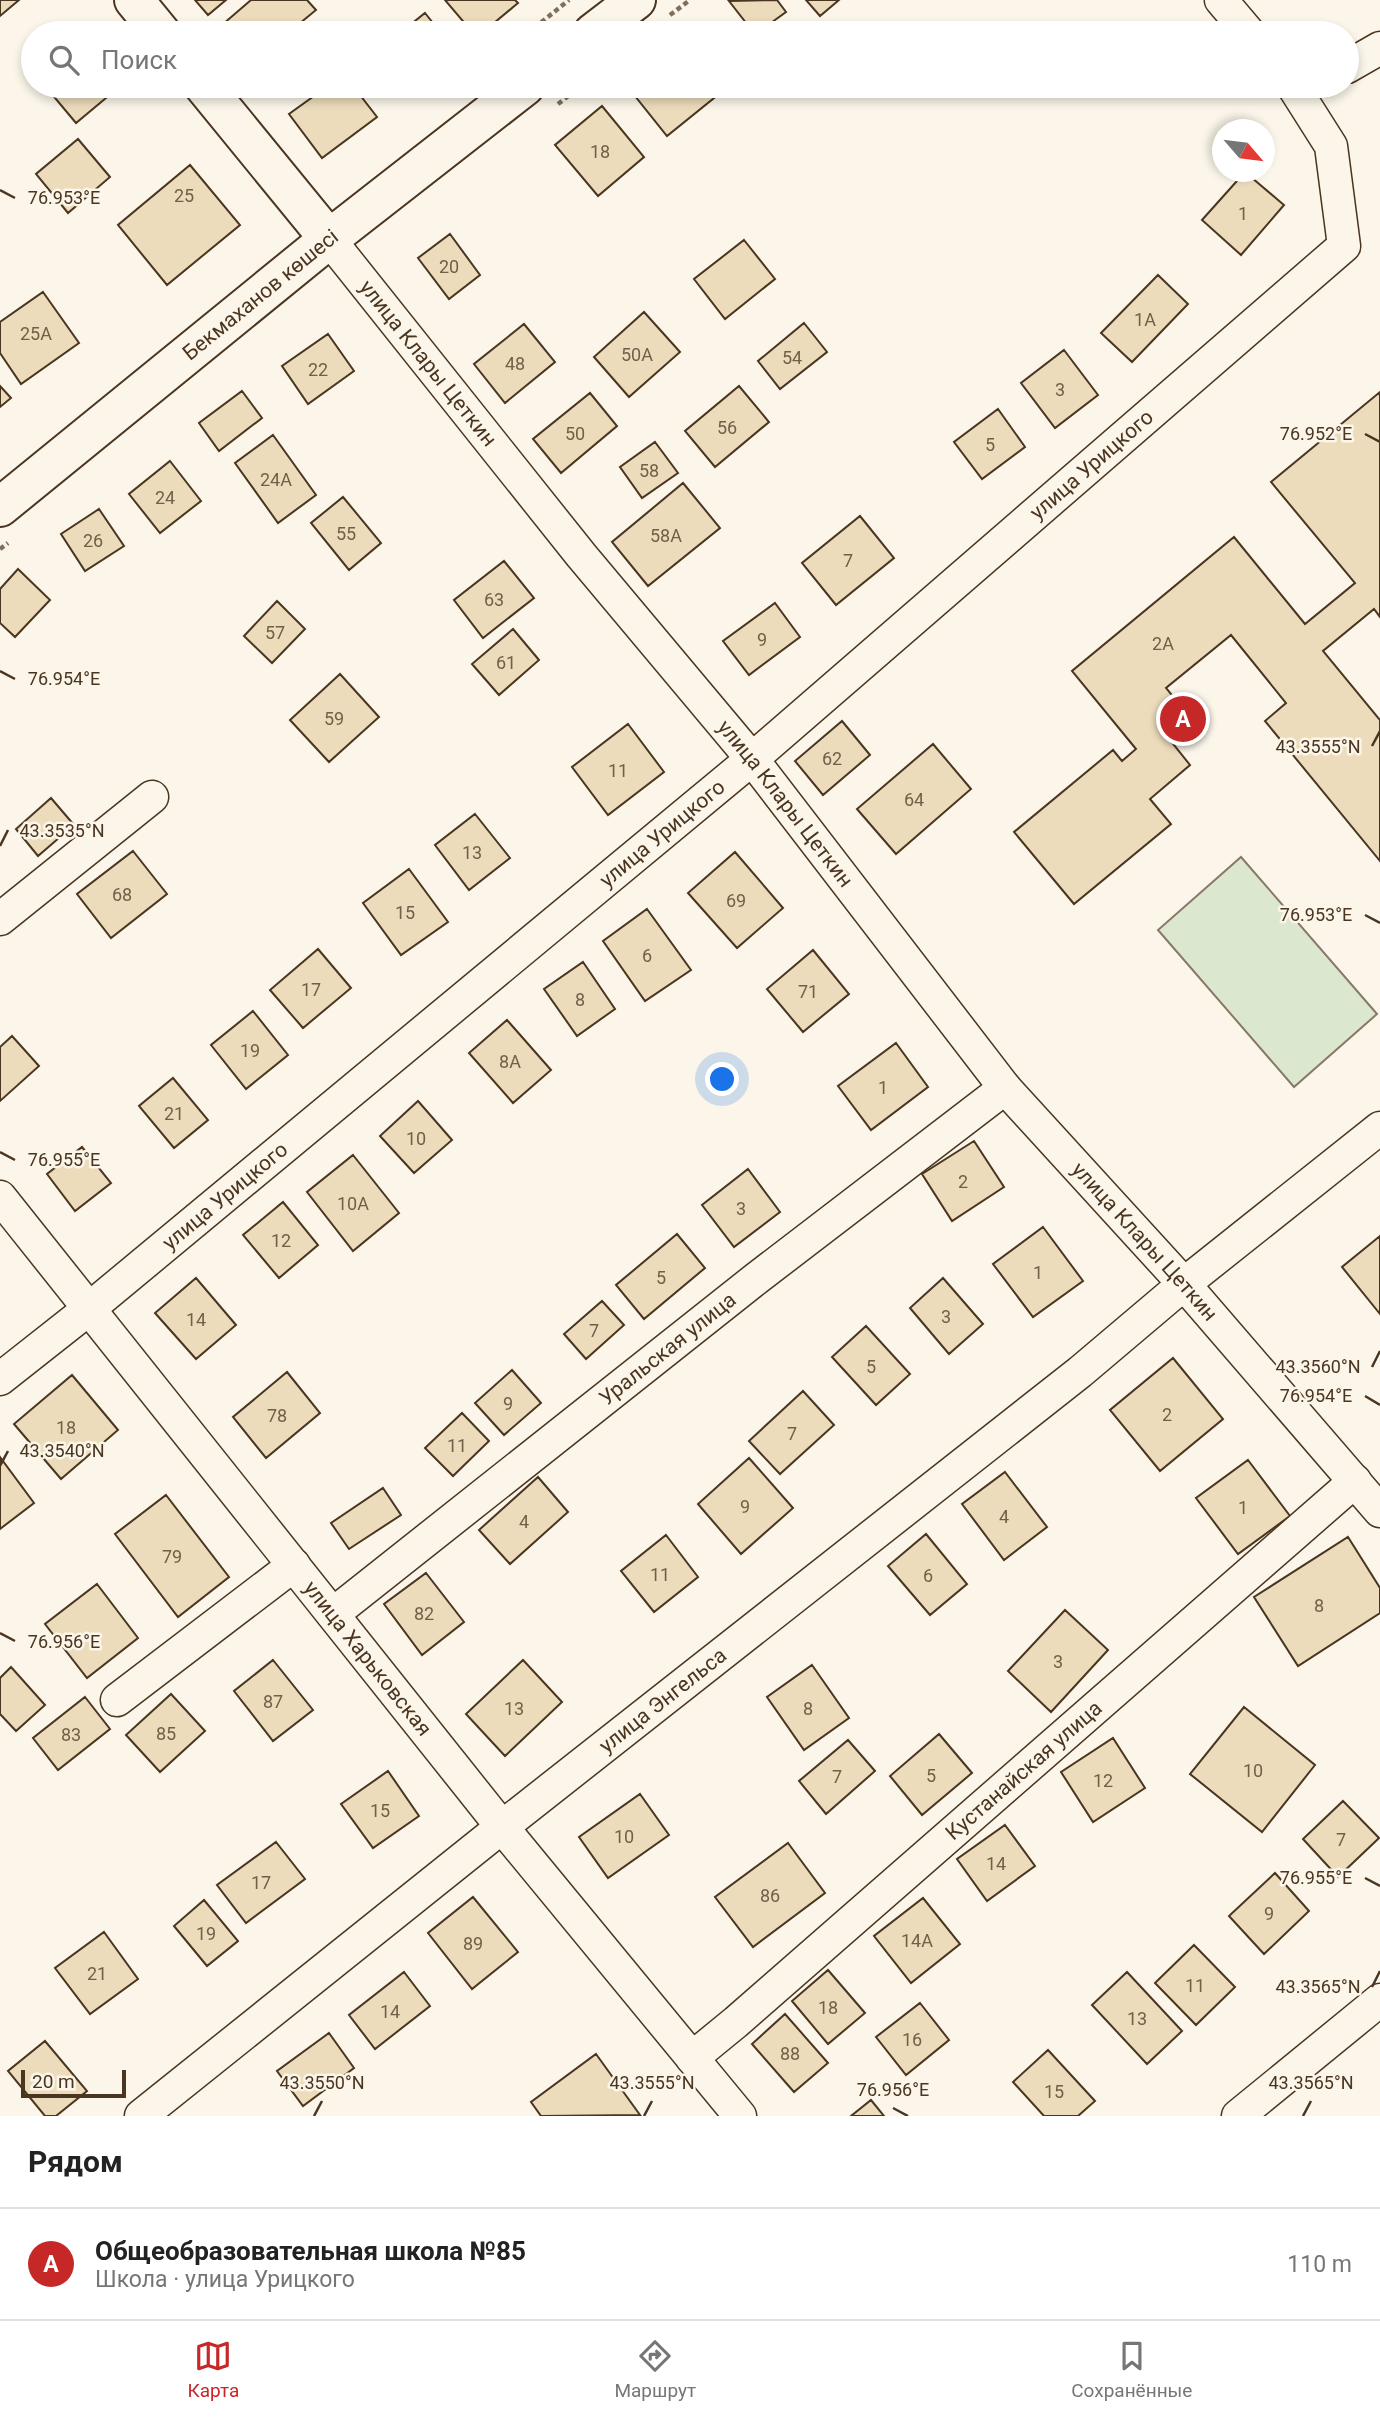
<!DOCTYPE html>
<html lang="ru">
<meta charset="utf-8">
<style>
:root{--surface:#fff;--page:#f2f2f2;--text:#222;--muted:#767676;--line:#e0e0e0;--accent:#c62828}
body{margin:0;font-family:Roboto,sans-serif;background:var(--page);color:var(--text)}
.compass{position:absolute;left:1212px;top:119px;width:63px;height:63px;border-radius:50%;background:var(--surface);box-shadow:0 4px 10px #0003;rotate:118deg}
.scale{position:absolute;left:21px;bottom:18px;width:105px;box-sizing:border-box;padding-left:7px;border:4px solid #4a3520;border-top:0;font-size:19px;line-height:24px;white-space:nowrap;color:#4a3520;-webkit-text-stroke:5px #fbf6e9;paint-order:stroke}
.you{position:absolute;left:723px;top:1080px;width:24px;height:24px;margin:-18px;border:5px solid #fff;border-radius:50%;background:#1a73e8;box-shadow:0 0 0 10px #1a73e833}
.badge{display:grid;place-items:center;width:46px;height:46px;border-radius:50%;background:var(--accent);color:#fff;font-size:23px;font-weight:700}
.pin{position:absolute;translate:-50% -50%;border:4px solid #fff;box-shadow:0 2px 7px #0006}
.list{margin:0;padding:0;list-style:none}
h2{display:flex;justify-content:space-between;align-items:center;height:91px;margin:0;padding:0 28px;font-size:30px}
h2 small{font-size:23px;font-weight:400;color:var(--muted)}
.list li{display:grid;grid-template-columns:46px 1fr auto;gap:21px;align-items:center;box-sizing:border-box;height:112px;padding:0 28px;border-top:2px solid var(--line)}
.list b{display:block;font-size:26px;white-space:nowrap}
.list p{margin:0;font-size:23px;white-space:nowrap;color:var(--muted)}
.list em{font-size:23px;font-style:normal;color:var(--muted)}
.icon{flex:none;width:38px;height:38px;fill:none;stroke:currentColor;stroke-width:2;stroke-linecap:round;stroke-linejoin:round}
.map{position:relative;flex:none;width:1380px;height:2116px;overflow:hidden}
.search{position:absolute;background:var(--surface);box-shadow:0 4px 10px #0003;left:21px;right:21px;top:21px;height:77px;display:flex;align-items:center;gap:18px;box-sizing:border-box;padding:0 24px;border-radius:38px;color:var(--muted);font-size:26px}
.sheet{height:203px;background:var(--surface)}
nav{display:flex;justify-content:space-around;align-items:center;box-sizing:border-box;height:98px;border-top:2px solid var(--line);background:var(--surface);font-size:19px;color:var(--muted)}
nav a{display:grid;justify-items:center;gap:4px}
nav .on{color:var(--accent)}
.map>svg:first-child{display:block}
</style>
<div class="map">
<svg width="1380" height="2116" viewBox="0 0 1380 2116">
<rect width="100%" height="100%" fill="#fbf6e9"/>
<path fill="#dce7d0" stroke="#887966" stroke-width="2" d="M1241,857L1377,1014L1294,1087L1158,930Z"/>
<path fill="#ecdcbc" stroke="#4a3520" stroke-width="2" d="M0,0H19L0,16Z
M195,0H226L208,15Z
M251,0H307L316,10L288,33H231L223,24Z
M445,0H515L518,3L482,33H473Z
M777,0L786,12L757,33H754L729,1Z
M806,0H839L820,16Z
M425,13L441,33H400Z
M45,86H116L118,88L76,123Z
M328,86H353L377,117L322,158L289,114Z
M627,86H704L714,98L667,136Z
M602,106L644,157L598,196L555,145Z
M78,139L110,177L68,213L36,174Z
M190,165L240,225L167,285L118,225Z
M1245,172L1284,205L1241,255L1202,220Z
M450,234L480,275L449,299L418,258Z
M744,240L775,279L725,319L694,279Z
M1158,275L1188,304L1132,362L1101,333Z
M43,292L79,343L21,384L0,353V322Z
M644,312L680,352L629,397L594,357Z
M804,323L827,352L780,389L758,361Z
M524,324L555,362L505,403L474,364Z
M328,334L354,371L308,404L282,366Z
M1064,350L1098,395L1055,428L1021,383Z
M0,386L11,398L0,407Z
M739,386L769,422L715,467L685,431Z
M242,391L262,418L219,451L199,423Z
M1380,392V617L1374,609L1323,651L1380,720V861L1265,721L1286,703L1231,635L1166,688L1185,711L1162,730L1190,765L1150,799L1171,824L1074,904L1014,832L1113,750L1122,761L1136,749L1072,671L1234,537L1305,624L1355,583L1271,482Z
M590,393L617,426L561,473L533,439Z
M998,409L1025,447L982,479L954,442Z
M273,435L316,495L278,523L235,463Z
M655,442L678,473L642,498L620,467Z
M170,461L201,501L160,533L129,494Z
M683,483L720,528L648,586L612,542Z
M343,497L381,543L349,570L311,523Z
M99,509L124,546L85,571L61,534Z
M860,516L894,558L836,605L802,563Z
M504,561L534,598L483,638L454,600Z
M18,569L50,600L15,637L0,623V589Z
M277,601L305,629L272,663L244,636Z
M775,603L800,637L749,675L723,641Z
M513,629L539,660L499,695L472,664Z
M340,674L379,717L329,762L290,720Z
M842,721L870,755L823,795L795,761Z
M628,724L664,772L608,815L572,767Z
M933,744L971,789L896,854L857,809Z
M51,798L74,825L38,856L16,829Z
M475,814L510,858L469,890L435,845Z
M133,851L167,894L111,938L77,894Z
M735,852L783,908L737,948L688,893Z
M409,869L448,922L401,955L363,903Z
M647,909L691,970L645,1001L603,941Z
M318,949L351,988L303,1028L270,990Z
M813,950L849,994L803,1032L767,989Z
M583,962L615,1009L577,1036L544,989Z
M253,1011L288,1055L246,1089L211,1045Z
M507,1020L551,1070L513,1103L469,1053Z
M12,1036L39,1066L0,1101V1047Z
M896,1043L928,1087L871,1130L838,1086Z
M173,1078L208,1120L174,1148L139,1106Z
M418,1101L452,1140L414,1173L380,1136Z
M974,1141L1004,1187L952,1221L922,1174Z
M82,1147L111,1183L75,1211L47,1174Z
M353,1155L399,1213L353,1251L307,1192Z
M748,1169L780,1212L734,1247L702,1205Z
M283,1202L318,1245L279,1278L243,1235Z
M1043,1227L1083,1281L1033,1317L993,1264Z
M677,1234L705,1268L644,1319L616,1285Z
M1380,1236V1314L1342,1267Z
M196,1278L236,1325L196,1359L155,1313Z
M943,1278L983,1324L949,1354L910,1308Z
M602,1301L624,1325L586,1359L564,1334Z
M866,1326L910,1374L876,1405L832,1357Z
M1173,1358L1223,1419L1160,1471L1110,1410Z
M512,1370L541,1403L504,1435L475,1403Z
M287,1372L320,1413L266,1458L233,1417Z
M72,1375L118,1430L61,1479L14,1424Z
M803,1391L834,1425L780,1474L749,1441Z
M462,1413L489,1441L453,1476L425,1448Z
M0,1457L34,1503L0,1529Z
M749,1458L793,1508L741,1554L698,1504Z
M1248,1460L1290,1516L1238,1554L1196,1498Z
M1005,1472L1047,1527L1004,1560L962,1504Z
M538,1477L568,1512L510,1564L479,1530Z
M383,1488L401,1515L349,1549L331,1523Z
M166,1495L229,1577L178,1617L115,1534Z
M926,1534L967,1584L930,1615L888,1566Z
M666,1535L698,1577L654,1612L621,1571Z
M1348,1537L1380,1588V1613L1298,1666L1254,1597Z
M426,1573L464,1622L422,1655L384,1604Z
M97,1584L138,1638L87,1678L45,1624Z
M1065,1610L1108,1650L1051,1712L1008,1671Z
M273,1660L313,1710L273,1741L234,1691Z
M523,1660L562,1702L505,1756L466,1714Z
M812,1665L849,1718L804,1750L767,1697Z
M11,1667L45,1705L16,1731L0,1714V1678Z
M171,1694L205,1731L160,1772L126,1735Z
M85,1697L110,1729L58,1770L33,1738Z
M1244,1707L1315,1765L1262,1832L1190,1774Z
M939,1734L972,1773L922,1815L890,1776Z
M1113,1738L1145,1788L1093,1822L1061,1772Z
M848,1740L875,1771L826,1814L799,1781Z
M388,1771L419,1816L373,1848L341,1804Z
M640,1794L669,1835L608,1878L579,1837Z
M1343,1801L1379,1838L1338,1877L1303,1839Z
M1005,1825L1035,1866L987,1901L957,1859Z
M276,1842L305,1879L246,1923L217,1885Z
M788,1843L825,1893L753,1947L715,1897Z
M1275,1873L1309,1911L1264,1954L1229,1916Z
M473,1897L518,1952L472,1989L428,1933Z
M923,1898L960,1944L911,1983L874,1936Z
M204,1900L238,1941L207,1966L174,1926Z
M104,1932L138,1979L90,2014L55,1968Z
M1194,1945L1235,1987L1196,2025L1155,1983Z
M828,1970L865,2013L828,2044L792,2001Z
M404,1972L430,2006L375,2049L349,2015Z
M1127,1972L1182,2031L1147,2064L1092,2005Z
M920,2003L949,2040L906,2075L876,2037Z
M785,2014L828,2063L794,2092L752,2044Z
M329,2033L354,2068L303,2106L277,2071Z
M45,2041L87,2091L56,2116H45L8,2071Z
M1048,2050L1095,2101L1078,2116H1044L1013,2082Z
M596,2054L640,2115L541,2116L531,2102Z
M871,2100L884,2116H851Z"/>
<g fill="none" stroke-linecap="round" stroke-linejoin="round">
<g stroke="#4a3520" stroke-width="35">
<g id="street">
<path d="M1221,0L1249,33"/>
<path d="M1347,67L1380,48"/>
<path id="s1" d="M329,239L581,555L752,759L1005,1088L1184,1284L1380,1511"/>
<path d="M0,919L152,797"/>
<path id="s2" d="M0,1197L502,1827L740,2116"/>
<path id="s3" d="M0,1379L90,1308L752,759L1344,246L1331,146L1293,86"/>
<path id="s4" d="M333,1614L757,1278L1005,1088"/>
<path d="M117,1700L294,1565"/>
<path id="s5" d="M692,2058L736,2022L1355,1481"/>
<path id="s6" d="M141,2116L502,1827L1080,1372L1184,1284L1380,1128"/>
<path d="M1238,2116L1380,2000"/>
</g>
</g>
<g stroke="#4a3520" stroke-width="42">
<path id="secondary" d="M134,0L161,33
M204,86L329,239"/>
</g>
<g stroke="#4a3520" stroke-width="42">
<g id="primary">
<path d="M593,33L636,0"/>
<path id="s7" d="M0,507L329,239L525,86"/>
</g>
</g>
<path stroke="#7f6f5c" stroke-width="4.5" stroke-dasharray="5 3.5" stroke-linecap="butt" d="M670,15L690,0
M528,33L569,0
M558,104L581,86
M0,549L8,543"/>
<use href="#street" stroke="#fbf6e9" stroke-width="32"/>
<use href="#secondary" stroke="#fbf6e9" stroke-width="38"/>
<use href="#primary" stroke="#fbf6e9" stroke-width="38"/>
</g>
<path fill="none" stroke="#4a3520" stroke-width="2.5" d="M0,190L15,198M1365,434L1380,442M0,671L15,679M1372,746L1380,731M0,846L8,830M1365,915L1380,923M0,1152L15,1160M1372,1367L1380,1351M1365,1396L1380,1405M0,1466L8,1451M0,1633L15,1641M1365,1878L1380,1886M1372,1987L1380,1971M893,2108L908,2116M314,2116L322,2101M644,2116L652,2101M1303,2116L1311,2101"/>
<g text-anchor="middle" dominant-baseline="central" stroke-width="5" stroke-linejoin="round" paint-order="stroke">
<g font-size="18" fill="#725f47">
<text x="600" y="151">18</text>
<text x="184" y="195">25</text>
<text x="1243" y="213">1</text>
<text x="449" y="266">20</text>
<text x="1145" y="319">1А</text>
<text x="36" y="333">25А</text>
<text x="637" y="354">50А</text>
<text x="792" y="357">54</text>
<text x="515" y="363">48</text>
<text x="318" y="369">22</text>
<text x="1060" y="389">3</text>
<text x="727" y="427">56</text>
<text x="575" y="433">50</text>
<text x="990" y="444">5</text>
<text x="649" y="470">58</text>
<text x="276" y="479">24А</text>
<text x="165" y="497">24</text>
<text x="346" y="533">55</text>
<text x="666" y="535">58А</text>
<text x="93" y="540">26</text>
<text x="848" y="560">7</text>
<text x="494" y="599">63</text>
<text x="275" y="632">57</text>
<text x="762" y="639">9</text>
<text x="1163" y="643">2А</text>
<text x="506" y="662">61</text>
<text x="334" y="718">59</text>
<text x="832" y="758">62</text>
<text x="618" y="770">11</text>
<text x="914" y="799">64</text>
<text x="472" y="852">13</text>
<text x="122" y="894">68</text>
<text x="736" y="900">69</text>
<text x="405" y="912">15</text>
<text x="647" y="955">6</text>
<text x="311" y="989">17</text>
<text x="808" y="991">71</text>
<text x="580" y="999">8</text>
<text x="250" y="1050">19</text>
<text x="510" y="1061">8А</text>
<text x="883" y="1087">1</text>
<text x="174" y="1113">21</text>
<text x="416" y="1138">10</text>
<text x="963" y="1181">2</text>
<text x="353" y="1203">10А</text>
<text x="741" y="1208">3</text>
<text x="281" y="1240">12</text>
<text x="1038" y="1272">1</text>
<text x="661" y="1277">5</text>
<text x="946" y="1316">3</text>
<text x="196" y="1319">14</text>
<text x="594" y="1330">7</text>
<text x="871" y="1366">5</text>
<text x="508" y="1403">9</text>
<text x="1167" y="1414">2</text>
<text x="277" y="1415">78</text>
<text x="66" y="1427">18</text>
<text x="792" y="1433">7</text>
<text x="457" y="1445">11</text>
<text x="745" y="1506">9</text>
<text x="1243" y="1507">1</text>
<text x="1004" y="1516">4</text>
<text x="524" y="1521">4</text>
<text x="172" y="1556">79</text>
<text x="660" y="1574">11</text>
<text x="928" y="1575">6</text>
<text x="1319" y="1605">8</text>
<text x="424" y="1613">82</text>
<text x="1058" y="1661">3</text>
<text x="273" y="1701">87</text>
<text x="514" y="1708">13</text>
<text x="808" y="1708">8</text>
<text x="166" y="1733">85</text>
<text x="71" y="1734">83</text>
<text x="1253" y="1770">10</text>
<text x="931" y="1775">5</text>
<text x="837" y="1776">7</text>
<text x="1103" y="1780">12</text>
<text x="380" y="1810">15</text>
<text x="624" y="1836">10</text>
<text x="1341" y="1839">7</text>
<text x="996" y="1863">14</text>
<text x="261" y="1882">17</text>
<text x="770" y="1895">86</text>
<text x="1269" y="1913">9</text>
<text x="206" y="1933">19</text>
<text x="917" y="1940">14А</text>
<text x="473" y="1943">89</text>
<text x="97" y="1973">21</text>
<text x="1195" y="1985">11</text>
<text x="828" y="2007">18</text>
<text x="390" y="2011">14</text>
<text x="1137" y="2018">13</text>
<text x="912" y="2039">16</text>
<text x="790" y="2053">88</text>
<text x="1054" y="2091">15</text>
</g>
<g font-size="21" fill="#4a3520" stroke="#fbf6e9">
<text stroke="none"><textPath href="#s7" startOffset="336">Бекмаханов көшесі</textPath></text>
<text stroke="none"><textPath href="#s1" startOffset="159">улица Клары Цеткин</textPath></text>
<text stroke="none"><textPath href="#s3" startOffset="1424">улица Урицкого</textPath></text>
<text stroke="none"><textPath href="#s1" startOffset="726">улица Клары Цеткин</textPath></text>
<text stroke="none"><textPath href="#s3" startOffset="858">улица Урицкого</textPath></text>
<text stroke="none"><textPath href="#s3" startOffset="290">улица Урицкого</textPath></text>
<text stroke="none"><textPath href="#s1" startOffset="1293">улица Клары Цеткин</textPath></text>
<text stroke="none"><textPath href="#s4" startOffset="427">Уральская улица</textPath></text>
<text stroke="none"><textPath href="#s2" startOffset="590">улица Харьковская</textPath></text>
<text stroke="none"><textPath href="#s6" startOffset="667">улица Энгельса</textPath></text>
<text stroke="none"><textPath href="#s5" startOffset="439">Кустанайская улица</textPath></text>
</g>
</g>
<g font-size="18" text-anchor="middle" fill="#4a3520" stroke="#fbf6e9" stroke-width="5" stroke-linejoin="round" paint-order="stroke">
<text x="64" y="204">76.953°E</text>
<text x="1316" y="440">76.952°E</text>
<text x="64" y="685">76.954°E</text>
<text x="1318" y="753">43.3555°N</text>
<text x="62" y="837">43.3535°N</text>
<text x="1316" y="921">76.953°E</text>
<text x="64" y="1166">76.955°E</text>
<text x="1318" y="1373">43.3560°N</text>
<text x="1316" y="1402">76.954°E</text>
<text x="62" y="1457">43.3540°N</text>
<text x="64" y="1648">76.956°E</text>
<text x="1316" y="1884">76.955°E</text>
<text x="1318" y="1993">43.3565°N</text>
<text x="322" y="2089">43.3550°N</text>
<text x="652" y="2089">43.3555°N</text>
<text x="1311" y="2089">43.3565°N</text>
<text x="893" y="2096">76.956°E</text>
</g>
</svg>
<svg class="compass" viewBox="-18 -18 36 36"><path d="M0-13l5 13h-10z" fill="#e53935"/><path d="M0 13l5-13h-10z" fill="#767676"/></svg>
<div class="scale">20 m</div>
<div class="you"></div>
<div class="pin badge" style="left:1183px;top:719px">A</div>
<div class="search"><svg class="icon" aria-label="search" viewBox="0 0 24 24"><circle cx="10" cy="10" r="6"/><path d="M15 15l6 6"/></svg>Поиск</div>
</div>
<section class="sheet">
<h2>Рядом<small></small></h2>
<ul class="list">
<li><span class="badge">A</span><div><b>Общеобразовательная школа №85</b><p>Школа · улица Урицкого</p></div><em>110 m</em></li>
</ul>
</section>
<nav>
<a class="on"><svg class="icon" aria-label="map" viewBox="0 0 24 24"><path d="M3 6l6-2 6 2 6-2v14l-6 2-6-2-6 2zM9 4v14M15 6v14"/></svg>Карта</a>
<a><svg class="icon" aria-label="directions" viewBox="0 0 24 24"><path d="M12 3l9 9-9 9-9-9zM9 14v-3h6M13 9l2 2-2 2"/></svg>Маршрут</a>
<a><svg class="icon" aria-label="saved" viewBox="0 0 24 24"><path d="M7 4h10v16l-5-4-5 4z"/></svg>Сохранённые</a>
</nav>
